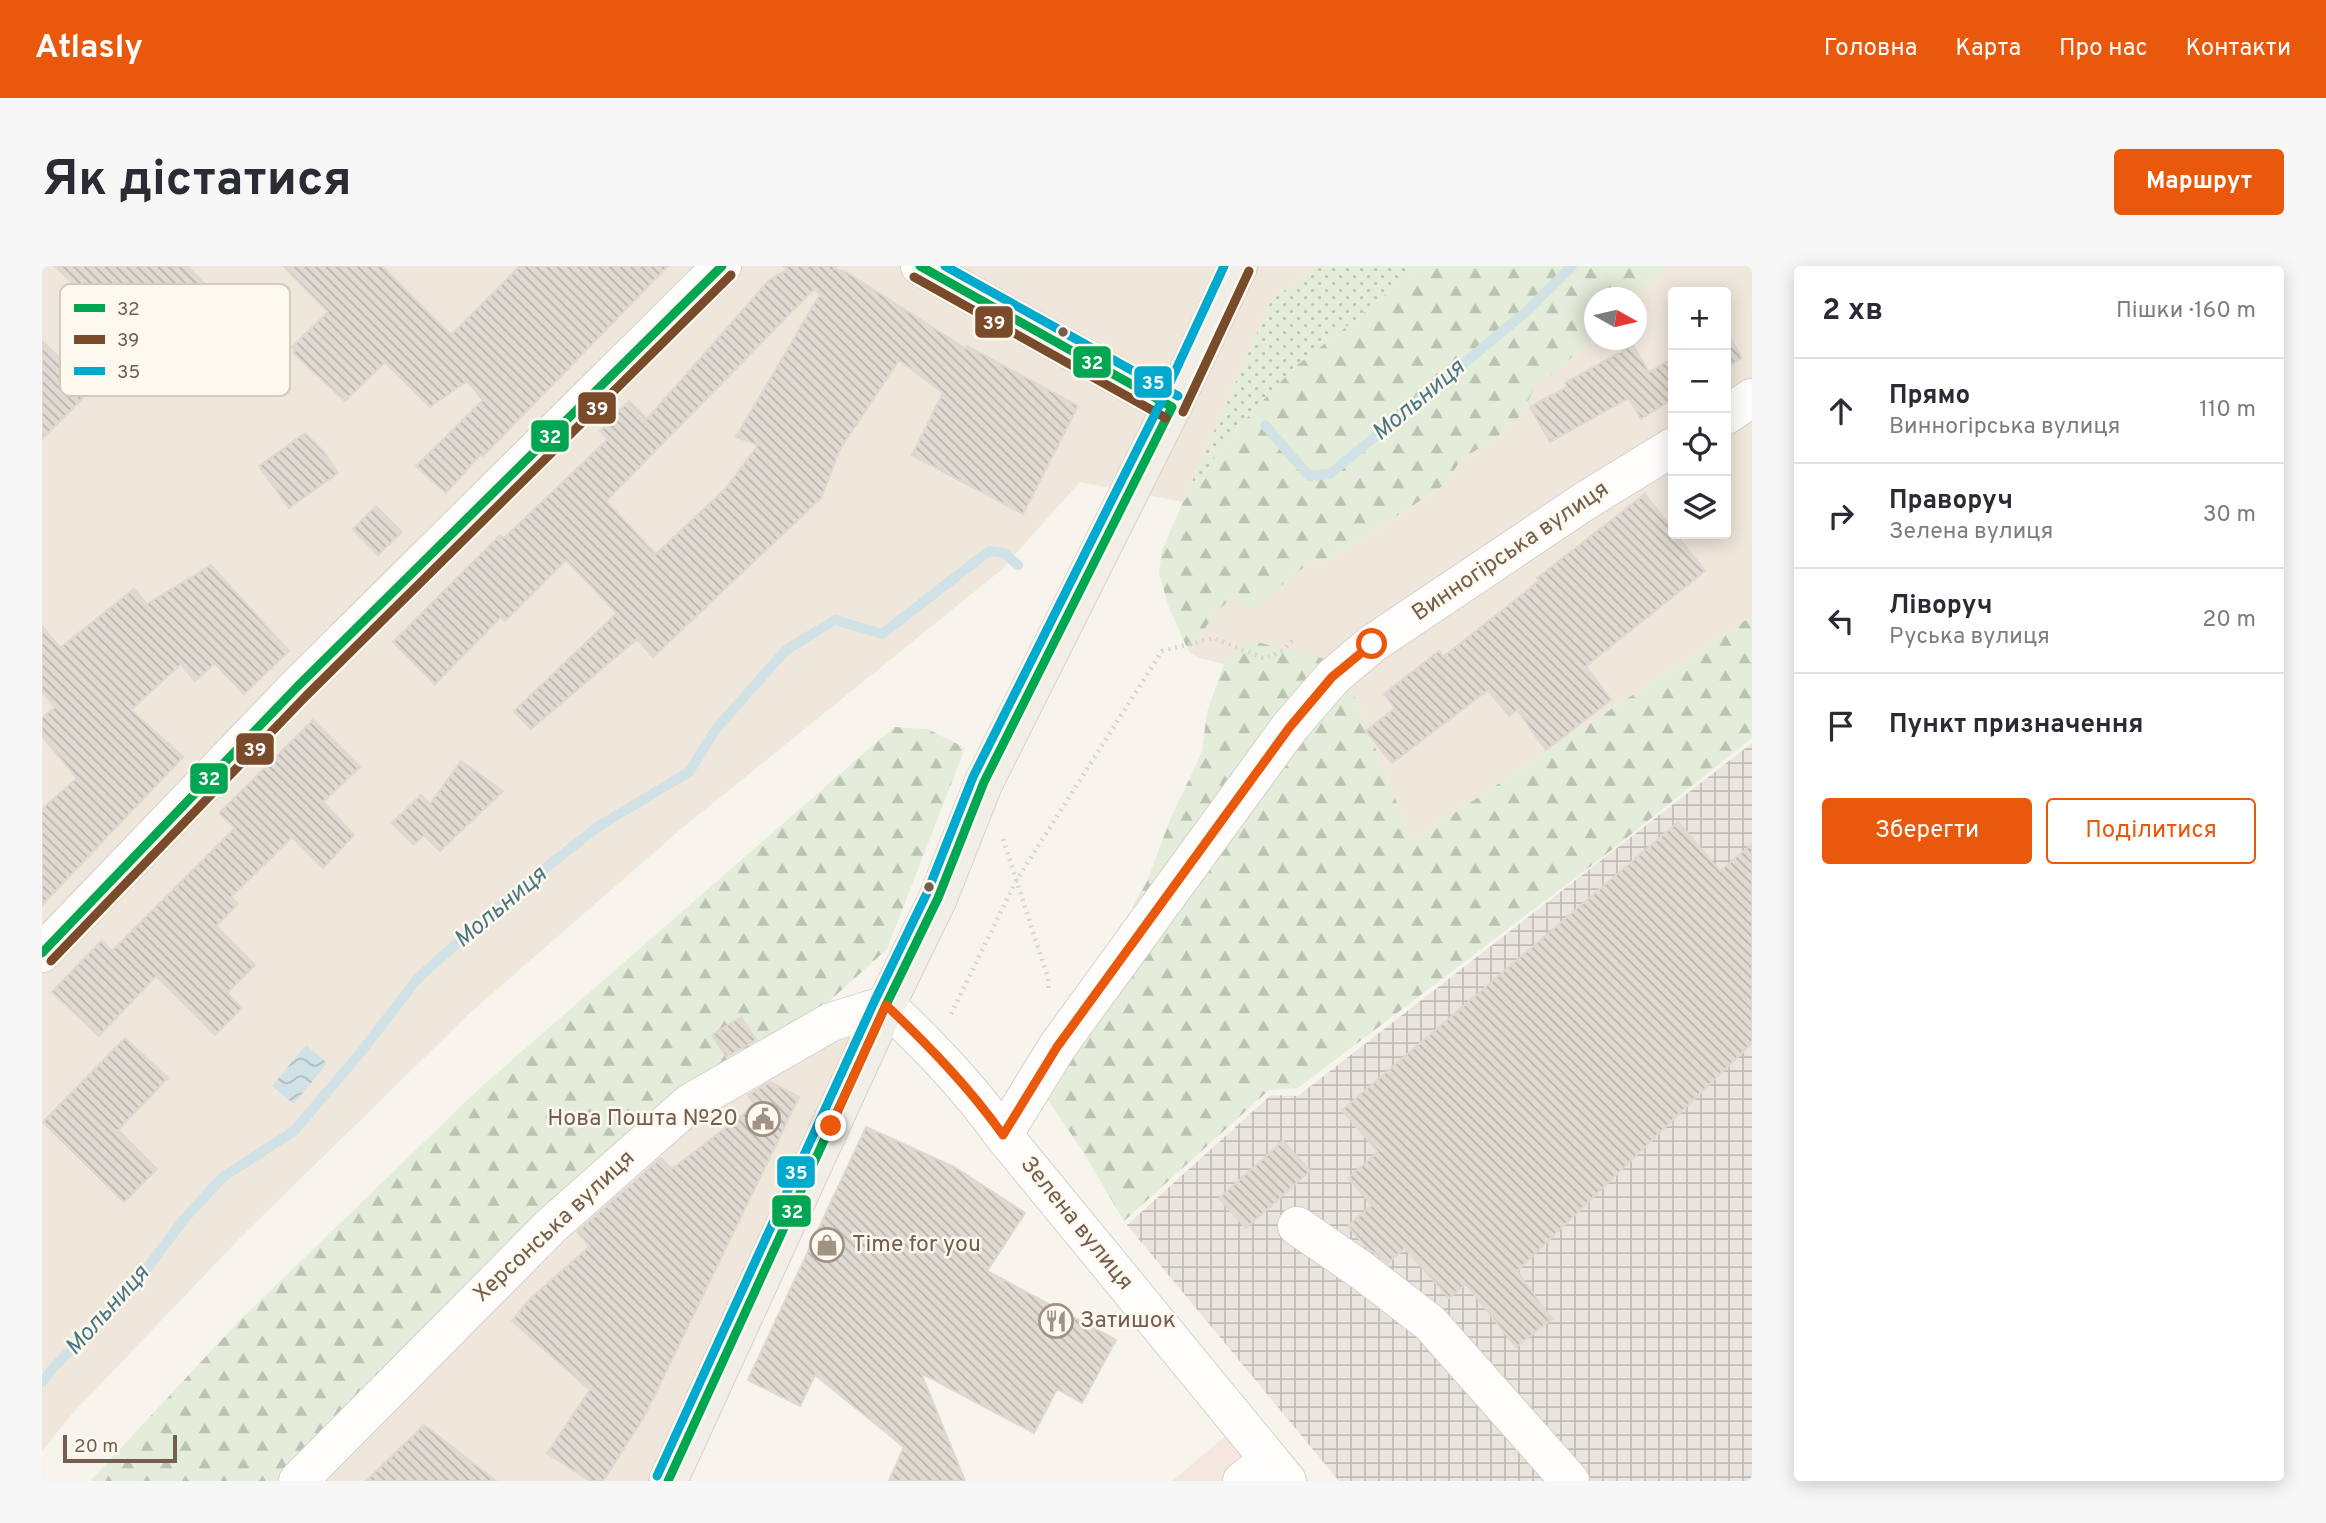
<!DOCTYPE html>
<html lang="uk">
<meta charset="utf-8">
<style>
:root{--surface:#fff;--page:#f7f7f7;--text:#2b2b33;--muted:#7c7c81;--line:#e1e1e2;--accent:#ea580c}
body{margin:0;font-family:Overpass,sans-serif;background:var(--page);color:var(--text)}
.controls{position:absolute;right:21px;top:21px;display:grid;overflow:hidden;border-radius:7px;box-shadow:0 4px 18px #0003}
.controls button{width:63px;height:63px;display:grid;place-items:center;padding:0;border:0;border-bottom:2px solid var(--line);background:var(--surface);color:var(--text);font:35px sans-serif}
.compass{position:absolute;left:1542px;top:21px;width:63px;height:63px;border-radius:50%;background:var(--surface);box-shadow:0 4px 18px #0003;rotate:98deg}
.scale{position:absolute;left:21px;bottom:18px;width:114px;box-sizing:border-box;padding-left:7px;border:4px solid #735e4f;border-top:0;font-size:19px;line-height:24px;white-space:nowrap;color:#735e4f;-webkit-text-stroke:5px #fdf9ef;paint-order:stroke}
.stop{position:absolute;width:21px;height:21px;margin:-16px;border:5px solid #ea580c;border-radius:50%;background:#fff}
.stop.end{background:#ea580c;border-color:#fff;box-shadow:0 2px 7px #0008}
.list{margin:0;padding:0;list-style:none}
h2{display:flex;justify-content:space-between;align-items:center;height:91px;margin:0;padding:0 28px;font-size:30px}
h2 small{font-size:23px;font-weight:400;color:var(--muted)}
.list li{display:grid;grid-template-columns:46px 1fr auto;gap:21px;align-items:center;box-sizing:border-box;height:105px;padding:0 28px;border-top:2px solid var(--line)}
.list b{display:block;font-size:26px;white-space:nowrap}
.list p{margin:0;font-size:23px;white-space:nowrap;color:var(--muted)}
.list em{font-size:23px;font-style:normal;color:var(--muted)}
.actions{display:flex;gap:14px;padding:21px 28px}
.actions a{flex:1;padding:16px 0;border:2px solid var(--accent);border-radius:7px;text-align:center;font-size:24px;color:var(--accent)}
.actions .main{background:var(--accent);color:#fff}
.icon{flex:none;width:38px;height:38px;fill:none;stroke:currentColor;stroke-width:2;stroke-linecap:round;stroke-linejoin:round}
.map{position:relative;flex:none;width:1710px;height:1215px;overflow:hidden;border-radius:7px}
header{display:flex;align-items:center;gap:42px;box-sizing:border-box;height:98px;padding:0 35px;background:var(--accent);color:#fff}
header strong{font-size:33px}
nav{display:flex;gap:38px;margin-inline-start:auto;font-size:24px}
.intro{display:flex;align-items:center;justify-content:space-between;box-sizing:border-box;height:168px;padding:0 42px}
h1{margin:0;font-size:49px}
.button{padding:18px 32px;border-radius:7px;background:var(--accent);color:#fff;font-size:24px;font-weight:700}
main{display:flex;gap:42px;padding:0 42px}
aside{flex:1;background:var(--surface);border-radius:7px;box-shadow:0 4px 18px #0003}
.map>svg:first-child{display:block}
</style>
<header>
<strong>Atlasly</strong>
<nav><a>Головна</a><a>Карта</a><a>Про нас</a><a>Контакти</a></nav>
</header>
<div class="intro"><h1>Як дістатися</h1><a class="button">Маршрут</a></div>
<main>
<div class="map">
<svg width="1710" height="1215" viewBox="0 0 1710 1215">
<defs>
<pattern id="industrial-grid" width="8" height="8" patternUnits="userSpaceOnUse" patternTransform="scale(1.75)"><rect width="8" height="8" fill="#e9e4de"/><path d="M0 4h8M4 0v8" fill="none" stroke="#c1bcb6"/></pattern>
<pattern id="grass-dots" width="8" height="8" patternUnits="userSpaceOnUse" patternTransform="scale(1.75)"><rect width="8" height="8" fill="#e3edd9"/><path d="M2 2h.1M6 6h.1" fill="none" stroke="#bcc3b2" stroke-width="1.8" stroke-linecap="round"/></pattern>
<pattern id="forest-firs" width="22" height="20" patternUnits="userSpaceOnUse" patternTransform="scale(1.75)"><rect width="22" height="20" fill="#e3edd9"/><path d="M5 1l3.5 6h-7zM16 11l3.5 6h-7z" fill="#bcc3b2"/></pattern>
<pattern id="water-waves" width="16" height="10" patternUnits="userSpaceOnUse" patternTransform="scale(1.75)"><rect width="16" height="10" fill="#d0e2e6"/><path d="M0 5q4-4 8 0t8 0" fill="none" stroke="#adbabd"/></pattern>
<pattern id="building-back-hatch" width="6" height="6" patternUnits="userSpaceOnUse" patternTransform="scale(1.75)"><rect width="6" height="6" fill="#e0dad3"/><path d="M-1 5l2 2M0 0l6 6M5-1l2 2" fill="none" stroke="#bab4ae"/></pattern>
</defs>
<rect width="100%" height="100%" fill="#f7f4ed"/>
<path fill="#efe7db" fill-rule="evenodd" d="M0,0H1275L1229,35L1141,236L1038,216L958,305L639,563L428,747L199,971L30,1148L0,1185Z
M1625,0H1710V350L1370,575L1315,436L1207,374L1182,398L1157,392L1147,386L1174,346L1191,331L1211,342L1263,300L1292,291L1402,219L1419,194L1459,168L1480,148L1493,118L1518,103L1552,69V74H1594V32L1593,31ZM1631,26H1684V268H1631Z
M842,741L624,1215H258L648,839Z"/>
<path fill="#f4e7df" d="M1194,1161L1237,1215H1130Z"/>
<path fill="url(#industrial-grid)" d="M1710,477V1215H1297L1085,959L1229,829L1256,830Z"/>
<path fill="url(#grass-dots)" d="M1275,0H1376L1316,52L1255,99L1224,131L1180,179L1157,217L1141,236L1229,35Z"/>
<path fill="url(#forest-firs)" d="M1376,0H1625L1593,31L1552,32V69L1518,103L1494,118L1480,148L1459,168L1419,194L1402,219L1292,291L1263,300L1211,343L1191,331L1174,346L1147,386L1127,342L1117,307L1120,284L1141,236L1157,217L1180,179L1224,131L1255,99L1316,52Z
M1710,350V472L1553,597L1256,822L1227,824L1082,955L1040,884L1006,834L1007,798L1084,667L1093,636L1105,615L1128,554L1160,486L1165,446L1182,398L1207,374L1295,396L1315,436L1370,575Z
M852,461L886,463L923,482L845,683L773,748L411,1035L235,1215H48L199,1053L439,821Z"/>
<path fill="url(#water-waves)" d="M264,779L285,797L252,838L230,820Z"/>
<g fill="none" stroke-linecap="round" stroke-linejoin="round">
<path stroke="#d0e2e6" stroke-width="10" d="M1223,159L1267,210L1288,208L1484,46L1530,0
M0,1116L11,1102L89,1024L142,953L181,911L252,865L319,786L376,712L475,624L557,560L647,506L674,463L744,384L793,354L840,368L947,285L962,287L976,299"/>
</g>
<path fill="url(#building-back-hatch)" stroke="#dfd8d0" stroke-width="2" fill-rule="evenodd" d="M13,0H145L163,18L134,48L126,39L57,110L60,113L0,173V75L21,95L64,50Z
M241,0H340L409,69L478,0H626L441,190L439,188L404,227L374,200L441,134L425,115L388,141L343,96L303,135L251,87L253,85L250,81L286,46Z
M741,0H795L792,3L804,6L924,83L925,80L1036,140L981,248L870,189L901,127L857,94L798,183L779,232L611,391L595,373L489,463L472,445L575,347L524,294L463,355L459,351L393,418L351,376L458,269L462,272L566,173L558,165L587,135L605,153L728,13L746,4ZM772,23L778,28L694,171L716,179L684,222L614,288L564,235Z
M1684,65L1700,92L1684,102Z
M1591,79L1607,106L1631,92V133L1599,153L1587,132L1508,176L1488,141L1525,121L1523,117Z
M263,167L282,186L296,207L247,242L217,200Z
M1603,228L1631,264V268H1634L1663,305L1544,400L1569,434L1504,484L1475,444L1467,450L1446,424L1350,497L1324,465L1353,442L1342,428L1397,385L1401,391L1497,315L1495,312Z
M334,240L360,266L336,289L311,263Z
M169,299L247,385L202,428L173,397L153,415L139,398L89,444L141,491L0,639V543L35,512L0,470V452L13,441L0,425V360L18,382L92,323L105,338Z
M271,454L318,501L281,536L312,569L281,602L250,571L189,631L196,638L174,660L213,699L185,727L200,742L173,769L114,710L57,770L10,726L59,675L70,685L193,562L177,547Z
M419,495L461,525L398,585L382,569L372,579L350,557L379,529L388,538Z
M1636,556L1678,605L1710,578V777L1475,1005L1510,1053L1474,1081L1424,1018L1407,1032L1363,982L1346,997L1323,980L1306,960L1330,939L1306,912L1336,886L1300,844Z
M699,751L714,774L684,791L670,769Z
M83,772L126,812L76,864L115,903L82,936L1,856Z
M728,816L757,831L602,1151L561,1215H548L505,1187L548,1124L470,1055L488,1033L548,980L535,966L619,892L630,903L713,839L706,829Z
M824,861L912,901L983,947L945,1005L1074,1074L1040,1137L1015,1123L992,1167L879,1107L923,1215H847L862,1181L773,1109L758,1140L706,1114Z
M1241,875L1268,905L1204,962L1177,932Z
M382,1159L454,1215H324Z"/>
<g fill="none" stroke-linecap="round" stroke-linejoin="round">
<g stroke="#d6d1cb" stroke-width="40">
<path id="minor" d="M878,0L1130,141
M1684,149L1710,132
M0,687L255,421L680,0
M961,869L1015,781L1247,462L1291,411L1330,378L1543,235L1631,181
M1255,960L1319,1004L1388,1057L1528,1215
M256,1215L510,959L648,837L789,756L844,739C887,780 927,821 961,869L1245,1215
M1200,1215L1228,1194"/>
</g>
<g stroke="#d8d1cb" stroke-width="40">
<path id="major" d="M626,1215L844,739L896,632L942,516L1130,141L1196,0"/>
</g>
<path stroke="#d9d4cf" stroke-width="4.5" stroke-dasharray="2 5" stroke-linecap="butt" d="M961,573L1006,712L1007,726
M909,748L974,615L1120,385L1172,372L1221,392L1230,390L1241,384L1252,373"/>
<use href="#minor" stroke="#fefdfc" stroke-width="38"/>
<use href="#major" stroke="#f1eee7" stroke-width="38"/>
<g stroke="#fdf9ef" stroke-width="14">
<path id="bus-1" d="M878,0L1130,141
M0,687L255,421L680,0
M626,1215L844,739L896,632L942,516L1130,141"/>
</g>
<g stroke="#fdf9ef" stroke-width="14">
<path id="bus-2" d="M872,11L1124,152
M1141,146L1207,5
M9,695L264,430L689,9"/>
</g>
<g stroke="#fdf9ef" stroke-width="14">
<path id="bus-3" d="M903,0L1136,130
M615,1210L833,734L885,627L931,511L1119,136L1182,0"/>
</g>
<use href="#bus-1" stroke="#00a651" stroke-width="9"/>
<use href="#bus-2" stroke="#7a4b2a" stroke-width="9"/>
<use href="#bus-3" stroke="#00a9ce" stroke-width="9"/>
</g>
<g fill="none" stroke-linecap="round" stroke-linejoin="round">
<path stroke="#ea580c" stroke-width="9" d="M789,860L844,739C887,780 927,821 961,869L1015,781L1247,462L1290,411L1330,378"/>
</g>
<defs>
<g id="civic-ring" transform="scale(1.75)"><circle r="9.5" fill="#fdf9ef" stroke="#a19286" stroke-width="1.5"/><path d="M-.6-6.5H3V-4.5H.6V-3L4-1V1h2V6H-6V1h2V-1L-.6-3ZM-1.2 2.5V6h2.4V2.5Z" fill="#a19286"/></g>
<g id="shop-ring" transform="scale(1.75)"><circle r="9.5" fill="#fdf9ef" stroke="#a19286" stroke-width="1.5"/><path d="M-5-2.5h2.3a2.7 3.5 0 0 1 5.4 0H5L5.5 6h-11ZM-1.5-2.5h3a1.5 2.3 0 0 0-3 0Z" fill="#a19286"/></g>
<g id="restaurant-ring" transform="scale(1.75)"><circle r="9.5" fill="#fdf9ef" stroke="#a19286" stroke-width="1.5"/><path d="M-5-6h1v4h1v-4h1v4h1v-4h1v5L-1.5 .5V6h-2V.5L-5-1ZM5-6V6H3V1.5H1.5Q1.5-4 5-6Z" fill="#a19286"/></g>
</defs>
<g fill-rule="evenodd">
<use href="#civic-ring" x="721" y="853"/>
<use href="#shop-ring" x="785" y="979"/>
<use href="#restaurant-ring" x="1014" y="1055"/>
</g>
<g fill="#735e4f" stroke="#fdf9ef" stroke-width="2.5">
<circle cx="1021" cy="66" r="6"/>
<circle cx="887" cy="621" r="6"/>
</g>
<g text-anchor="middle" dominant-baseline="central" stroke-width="5" stroke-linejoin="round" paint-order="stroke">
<g font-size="23" fill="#735e4f" stroke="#fdf9ef">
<text transform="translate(1469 286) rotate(-34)">Винногірська вулиця</text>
<text transform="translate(1034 958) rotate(51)">Зелена вулиця</text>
<text transform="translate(513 961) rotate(-43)">Херсонська вулиця</text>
</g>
<g font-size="23" fill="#735e4f" stroke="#fdf9ef" text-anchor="start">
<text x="696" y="853" text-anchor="end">Нова Пошта №20</text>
<text x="810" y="979">Time for you</text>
<text x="1038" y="1055">Затишок</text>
</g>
<g font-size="24" font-style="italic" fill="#4b7684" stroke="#fdf9ef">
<text transform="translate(1377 135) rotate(-40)">Мольниця</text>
<text transform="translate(459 642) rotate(-40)">Мольниця</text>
<text transform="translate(66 1045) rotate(-48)">Мольниця</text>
</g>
</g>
<rect x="18" y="18" width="230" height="112" rx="10" fill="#fdf9ef" stroke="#d4cabf" stroke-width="2"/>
<rect x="32" y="38" width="31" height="8" fill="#00a651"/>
<rect x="32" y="69" width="31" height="9" fill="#7a4b2a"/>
<rect x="32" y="101" width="31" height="8" fill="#00a9ce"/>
<g font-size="19" fill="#735e4f">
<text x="75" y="49">32</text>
<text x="75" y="80">39</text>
<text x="75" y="112">35</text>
</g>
<g stroke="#fdf9ef" stroke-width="2.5">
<rect x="932" y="39" width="40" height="34" rx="7" fill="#7a4b2a"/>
<rect x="1030" y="79" width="40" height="34" rx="7" fill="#00a651"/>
<rect x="1091" y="99" width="40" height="34" rx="7" fill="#00a9ce"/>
<rect x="535" y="125" width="40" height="34" rx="7" fill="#7a4b2a"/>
<rect x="488" y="153" width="40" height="34" rx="7" fill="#00a651"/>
<rect x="193" y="466" width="40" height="34" rx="7" fill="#7a4b2a"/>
<rect x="147" y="496" width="40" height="33" rx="7" fill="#00a651"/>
<rect x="734" y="889" width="40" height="34" rx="7" fill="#00a9ce"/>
<rect x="729" y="928" width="41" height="34" rx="7" fill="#00a651"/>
</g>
<g font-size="19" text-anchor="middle" font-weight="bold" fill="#fff">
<text x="952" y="63">39</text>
<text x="1050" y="103">32</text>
<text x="1111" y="123">35</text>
<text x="555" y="149">39</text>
<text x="508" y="177">32</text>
<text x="213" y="490">39</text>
<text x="167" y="519">32</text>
<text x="754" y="913">35</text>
<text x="750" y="952">32</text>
</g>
</svg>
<div class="controls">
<button>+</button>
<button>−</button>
<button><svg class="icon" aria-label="locate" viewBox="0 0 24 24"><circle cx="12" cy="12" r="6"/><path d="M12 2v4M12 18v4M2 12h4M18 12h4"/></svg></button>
<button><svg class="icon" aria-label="layers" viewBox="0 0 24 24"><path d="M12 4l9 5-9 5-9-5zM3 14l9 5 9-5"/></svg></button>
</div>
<svg class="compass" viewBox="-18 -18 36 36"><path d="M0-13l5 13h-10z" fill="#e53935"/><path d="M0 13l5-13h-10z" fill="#7c7c81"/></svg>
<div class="scale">20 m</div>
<div class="stop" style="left:1330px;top:378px"></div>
<div class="stop end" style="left:789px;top:860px"></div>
</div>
<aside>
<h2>2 хв<small>Пішки · 160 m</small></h2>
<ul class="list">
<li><svg class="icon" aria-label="ahead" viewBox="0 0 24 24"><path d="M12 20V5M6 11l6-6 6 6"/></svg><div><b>Прямо</b><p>Винногірська вулиця</p></div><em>110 m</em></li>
<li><svg class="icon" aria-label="right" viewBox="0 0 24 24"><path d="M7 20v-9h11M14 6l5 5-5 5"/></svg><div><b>Праворуч</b><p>Зелена вулиця</p></div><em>30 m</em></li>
<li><svg class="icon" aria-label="left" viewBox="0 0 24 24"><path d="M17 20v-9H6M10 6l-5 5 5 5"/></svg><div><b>Ліворуч</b><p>Руська вулиця</p></div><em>20 m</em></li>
<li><svg class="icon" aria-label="arrive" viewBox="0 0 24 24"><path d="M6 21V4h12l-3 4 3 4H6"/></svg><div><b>Пункт призначення</b></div></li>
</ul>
<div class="actions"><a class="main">Зберегти</a><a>Поділитися</a></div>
</aside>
</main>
